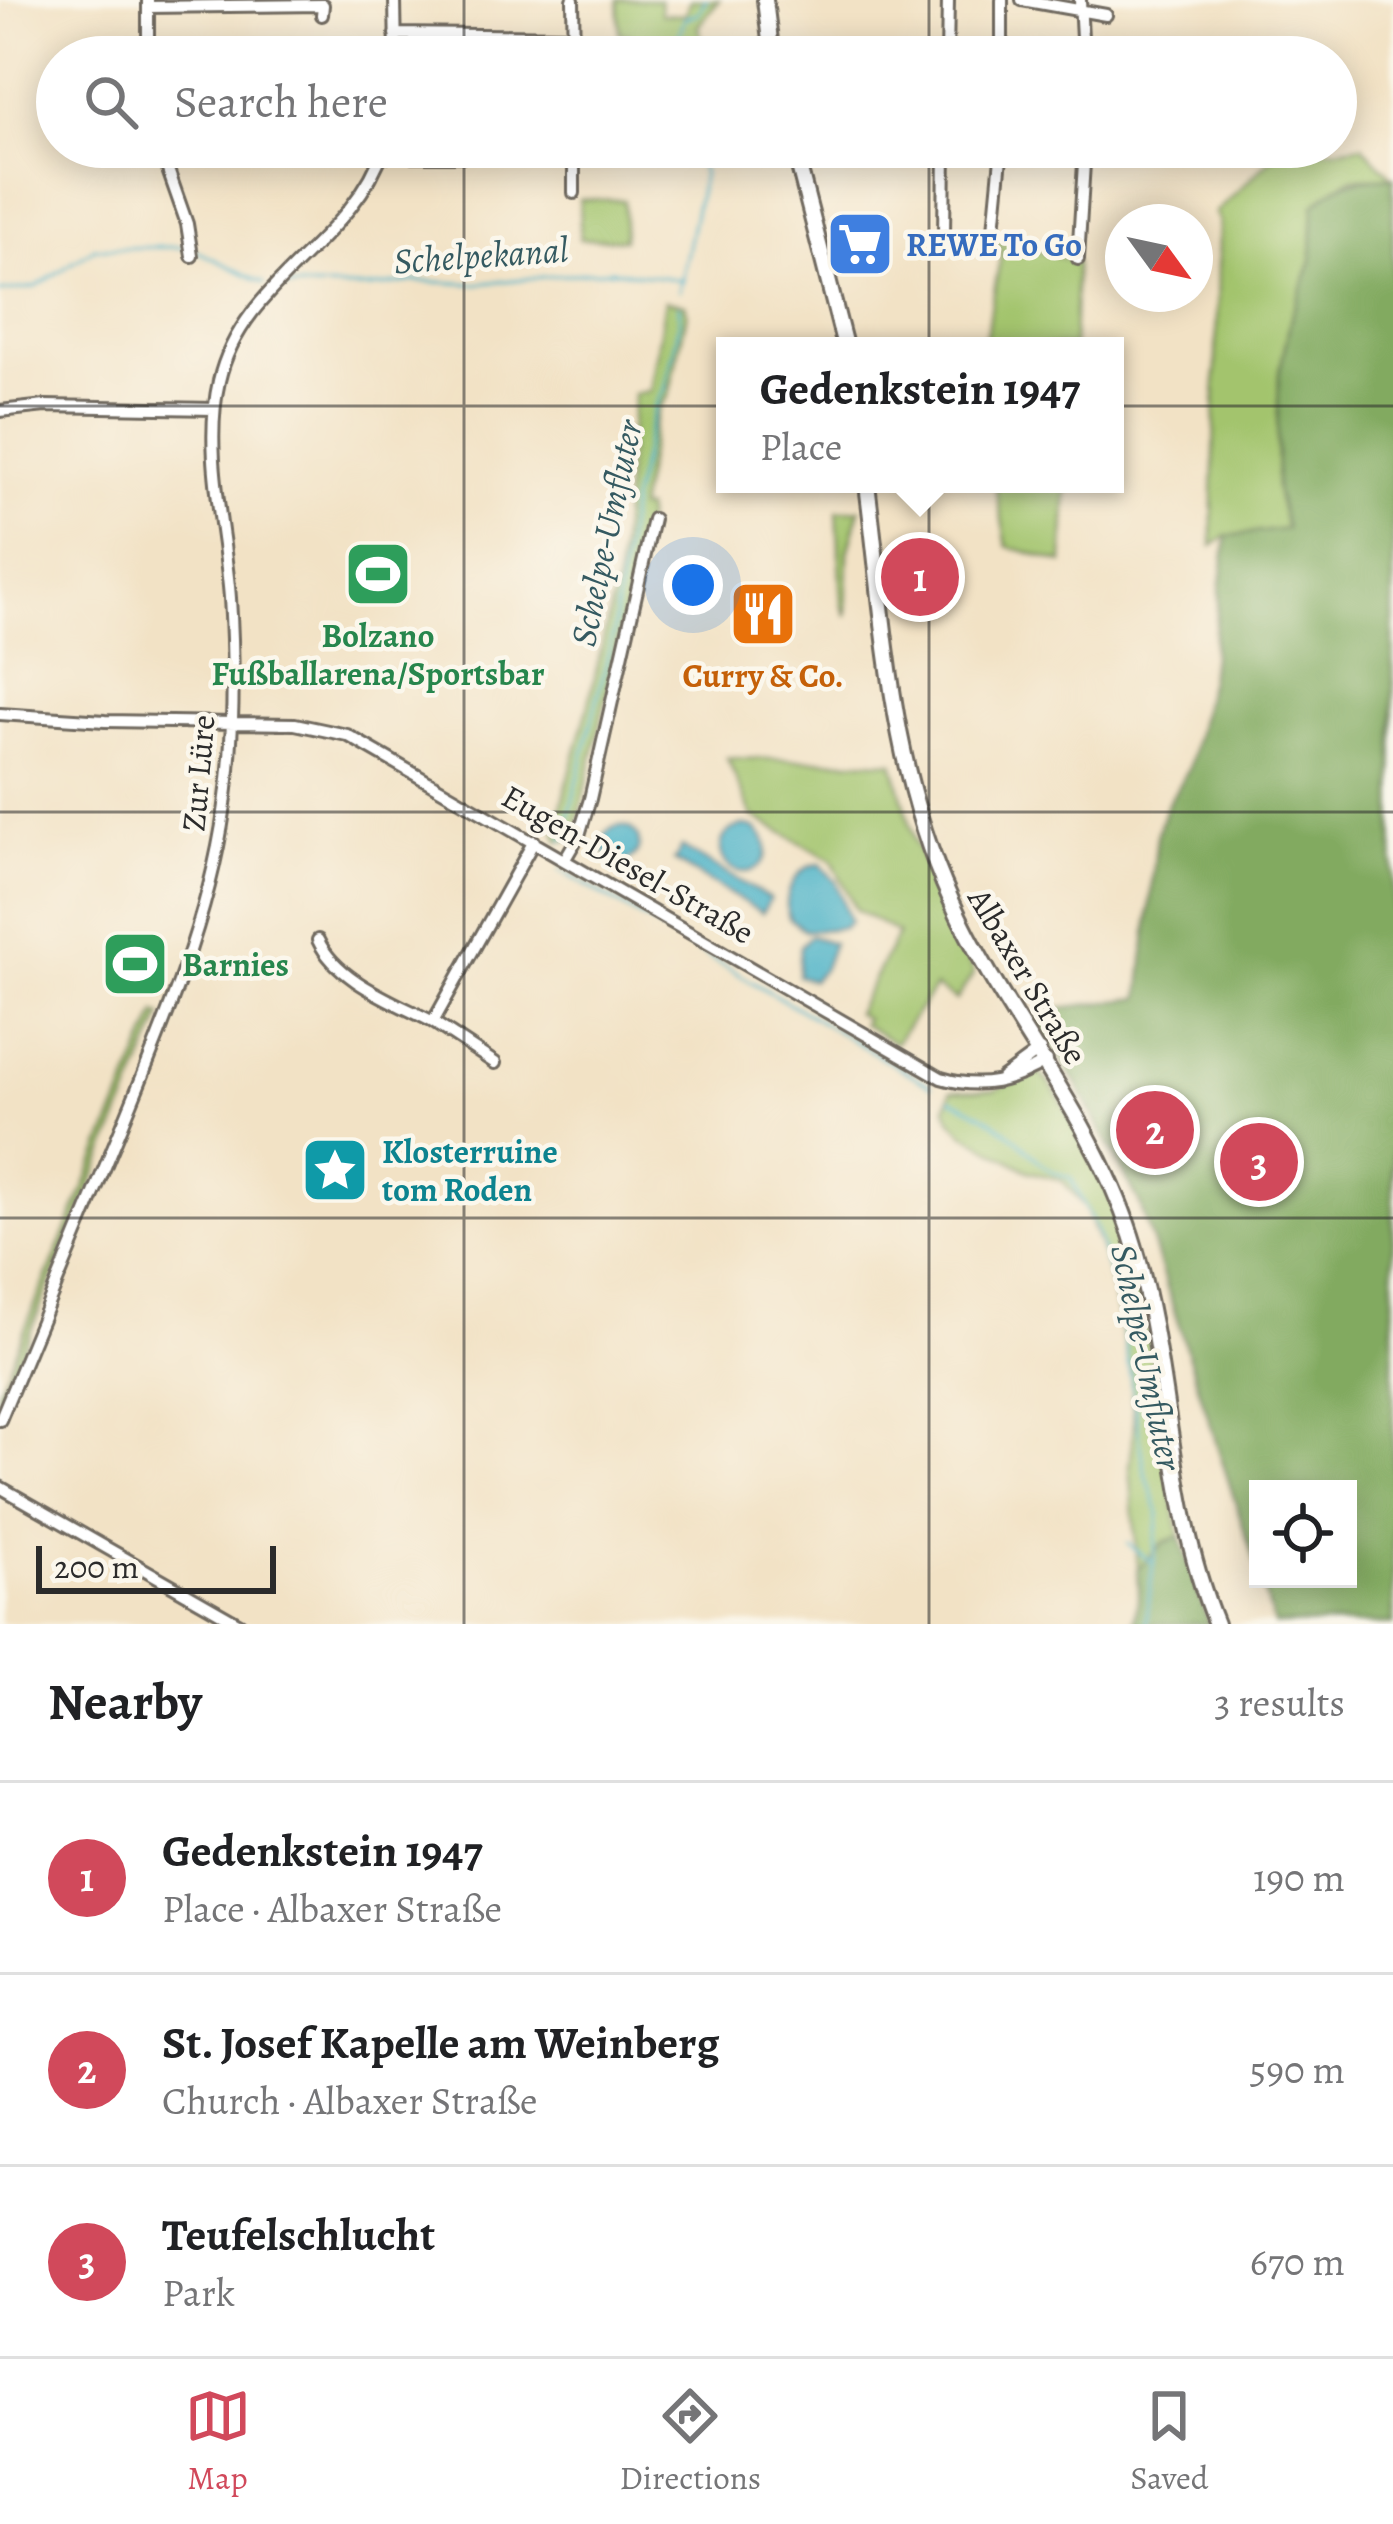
<!DOCTYPE html>
<meta charset="utf-8">
<style>
:root{--surface:#fff;--page:#f2f2f2;--text:#202124;--muted:#757577;--line:#e0e0e0;--accent:#d1495b}
body{margin:0;font-family:Alegreya,serif;background:var(--page);color:var(--text)}
.controls{position:absolute;right:36px;bottom:36px;display:grid;overflow:hidden;border-radius:0px;box-shadow:0 6px 30px #0003}
.controls button{width:108px;height:108px;display:grid;place-items:center;padding:0;border:0;border-bottom:3px solid var(--line);background:var(--surface);color:var(--text);font:60px sans-serif}
.compass{position:absolute;left:1105px;top:204px;width:108px;height:108px;border-radius:50%;background:var(--surface);box-shadow:0 6px 30px #0003;rotate:123deg}
.scale{position:absolute;left:36px;bottom:30px;width:240px;box-sizing:border-box;padding-left:12px;border:6px solid #2b2b2b;border-top:0;font-size:33px;line-height:42px;white-space:nowrap;color:#2b2b2b;-webkit-text-stroke:9px #fbf7ec;paint-order:stroke}
.you{position:absolute;left:693px;top:585px;width:42px;height:42px;margin:-30px;border:9px solid #fff;border-radius:50%;background:#1a73e8;box-shadow:0 0 0 18px #1a73e833}
.badge{display:grid;place-items:center;width:78px;height:78px;border-radius:50%;background:var(--accent);color:#fff;font-size:39px;font-weight:700}
.pin{position:absolute;translate:-50% -50%;border:6px solid #fff;box-shadow:0 3px 12px #0006}
.popup{position:absolute;left:716px;top:337px;width:408px;height:156px;box-sizing:border-box;display:grid;place-content:center;border-radius:0px;background:var(--surface);filter:drop-shadow(0 3px 9px #0005);font-size:39px;white-space:nowrap;color:var(--muted)}
.popup b{font-size:45px;color:var(--text)}
.popup::after{content:'';position:absolute;left:50%;top:100%;margin-left:-24px;border:24px solid transparent;border-top-color:var(--surface)}
.list{margin:0;padding:0;list-style:none}
h2{display:flex;justify-content:space-between;align-items:center;height:156px;margin:0;padding:0 48px;font-size:51px}
h2 small{font-size:39px;font-weight:400;color:var(--muted)}
.list li{display:grid;grid-template-columns:78px 1fr auto;gap:36px;align-items:center;box-sizing:border-box;height:192px;padding:0 48px;border-top:3px solid var(--line)}
.list b{display:block;font-size:45px;white-space:nowrap}
.list p{margin:0;font-size:39px;white-space:nowrap;color:var(--muted)}
.list em{font-size:39px;font-style:normal;color:var(--muted)}
.icon{flex:none;width:66px;height:66px;fill:none;stroke:currentColor;stroke-width:2;stroke-linecap:round;stroke-linejoin:round}
.map{position:relative;flex:none;width:1393px;height:1624px;overflow:hidden}
.search{position:absolute;background:var(--surface);box-shadow:0 6px 30px #0003;left:36px;right:36px;top:36px;height:132px;display:flex;align-items:center;gap:30px;box-sizing:border-box;padding:0 42px;border-radius:66px;color:var(--muted);font-size:45px}
.sheet{height:732px;background:var(--surface)}
nav{display:flex;justify-content:space-around;align-items:center;box-sizing:border-box;height:168px;border-top:3px solid var(--line);background:var(--surface);font-size:33px;color:var(--muted)}
nav a{display:grid;justify-items:center;gap:6px}
nav .on{color:var(--accent)}
.map>svg:first-child{display:block}
</style>
<div class="map">
<svg width="1393" height="1624" viewBox="0 0 1393 1624">
<rect width="100%" height="100%" fill="#fbf7ec"/>
<filter id="ink" filterUnits="userSpaceOnUse"><feTurbulence type="fractalNoise" baseFrequency=".00833" numOctaves="2"/><feDisplacementMap in="SourceGraphic" scale="24" xChannelSelector="R" yChannelSelector="G"/><feConvolveMatrix kernelMatrix="1 2 1 2 8 2 1 2 1" color-interpolation-filters="sRGB"/></filter>
<filter id="wash" filterUnits="userSpaceOnUse"><feTurbulence type="fractalNoise" baseFrequency=".004" numOctaves="4" result="noise"/><feDisplacementMap in="SourceGraphic" scale="48" xChannelSelector="R" yChannelSelector="G"/><feGaussianBlur stdDeviation="2.7" result="paint"/><feColorMatrix in="noise" values="0 0 0 0 0 0 0 0 0 0 0 0 0 0 0 0 0 1.4 0 .05"/><feComposite in="paint" operator="in"/></filter>
<g filter="url(#wash)">
<rect width="100%" height="100%" fill="#f2e2c5"/>
<path fill="#a3c46d" stroke="#67784c" stroke-width="3" d="M618,0H660L661,14L685,15L690,0H719L698,26L706,57L632,53L630,34H620Z
M1362,145L1393,178H1351L1314,205L1312,261L1291,318L1279,375L1276,489L1287,530L1227,536L1212,546L1219,221L1215,213L1283,147L1337,149Z
M580,199L624,200V239H580Z
M944,235L993,240L1076,261L1073,346H984L1002,249Z
M665,301L685,304L687,313L669,395L659,408L654,426L638,509H645V523L579,818L568,840L559,841L555,829L587,711L617,579L634,394L650,391Z
M995,484H1067L1063,563L1007,546Z
M860,509L848,552L847,616L842,605L837,511Z
M727,758L893,762L915,842L974,973L956,1000L935,987L895,1043L862,1024L865,1018L856,1013L898,933L856,910L832,860L752,816Z
M157,1013L162,1016L0,1404V1389Z
M1036,1072C1051,1079 1059,1099 1069,1114C1151,1245 1150,1390 1180,1536L1163,1543L1138,1569L1130,1467L1134,1425L1130,1370L1107,1267L1085,1207L1062,1180L1028,1171L964,1133L950,1118L946,1107L951,1091L995,1090Z"/>
<path fill="#82aa60" stroke="#566a46" stroke-width="3" d="M1393,177V1624H1274L1260,1579H1348V1489H1258V1573L1140,1204L1073,1078L1035,1018L1060,1008L1140,998L1157,836L1166,807L1189,768L1209,679L1227,536L1286,529L1276,489L1279,375L1291,318L1312,261L1314,205C1343,177 1355,180 1393,177Z
M1180,1536L1209,1624H1134L1139,1592L1138,1569L1163,1543Z"/>
<path fill="#48b1c6" stroke="#3a6e78" stroke-width="3" d="M603 844a18 18 0 1 1 36 0a18 18 0 1 1-36 0Z
M721 849a23 23 0 1 1 46 0a23 23 0 1 1-46 0Z
M682,847L770,899L762,913L674,861Z
M820,864L836,882L850,922L843,928L806,931L789,918C782,895 795,866 820,864Z
M810,936L833,943L824,968L812,980L798,976L800,946Z"/>
<g fill="none" stroke-linecap="round" stroke-linejoin="round">
<path stroke="#48b1c6" stroke-width="3" d="M672,57L685,18L698,13L706,0
M195,250L264,283
M281,287L370,288L415,281L475,284L611,270L683,280
M679,291L703,173L691,147
M0,292L36,287L95,248L186,247
M563,841L613,634L631,502L656,404L665,389L680,322L679,306
M560,870L931,1086
M951,1099C977,1110 1004,1127 1024,1146C1044,1165 1044,1170 1071,1178L1095,1228L1119,1306L1145,1471L1159,1514L1146,1624
M1128,1544L1152,1562"/>
</g>
</g>
<g filter="url(#ink)">
<g fill="none" stroke-linecap="round" stroke-linejoin="round">
<g stroke="#716b61" stroke-width="16">
<path id="minor" d="M148,0V57
M395,0L396,57
M573,0L574,57
M1002,0V57
M1022,0L1106,15
M1080,0L1083,57
M148,7L323,5L322,15
M395,34L574,36
M947,57L948,0
M160,147L187,224L192,256
M574,147V193
M381,156H574
M944,235L945,147
M993,240L1002,147
M1078,259L1085,147
M0,411L45,406L214,409
M0,714L105,721L295,724L347,735L941,1078C981,1090 1011,1082 1047,1061
M565,859L579,835L590,799L653,519
M318,940C337,981 395,1002 433,1022
M495,1063L433,1022L534,841
M1002,1078L1040,1050
M0,1420C41,1322 81,1224 122,1126C167,1016 214,908 227,789C234,727 234,661 230,598C225,529 203,450 219,381C242,280 353,243 384,147
M0,1487L240,1624"/>
</g>
<g stroke="#716b61" stroke-width="20">
<path id="major" d="M765,0L772,57
M794,147L845,346
M867,484C885,626 890,767 951,900C1004,1018 1090,1110 1131,1235C1172,1362 1165,1499 1216,1624"/>
</g>
<use href="#minor" stroke="#fff" stroke-width="10"/>
<use href="#major" stroke="#fff" stroke-width="14"/>
</g>
</g>
<path fill="none" stroke="#2b2b2b" stroke-width="3" stroke-opacity="0.55" d="M464,0V57M929,0V57M464,147V1624M929,147V1624M0,406H1393M0,812H1393M0,1218H1393"/>
<defs>
<g id="supermarket-square" transform="scale(3.45)"><rect x="-9" y="-9" width="18" height="18" rx="4" fill="#3f7fe0" stroke="#fbf7ec"/><path d="M-6-5.5h2.5l.6 2H6L4.5 2H-2.5L-4.4-4H-6ZM-1.5 3.2a1.3 1.3 0 1 0 .1 0ZM3 3.2a1.3 1.3 0 1 0 .1 0Z" fill="#fff"/></g>
<g id="stadium-square" transform="scale(3.45)"><rect x="-9" y="-9" width="18" height="18" rx="4" fill="#2e9e5b" stroke="#fbf7ec"/><path d="M0-5a6.5 5 0 1 0 0 10a6.5 5 0 1 0 0-10ZM-3.5-1.8h7v3.6h-7Z" fill="#fff"/></g>
<g id="restaurant-square" transform="scale(3.45)"><rect x="-9" y="-9" width="18" height="18" rx="4" fill="#e8710a" stroke="#fbf7ec"/><path d="M-5-6h1v4h1v-4h1v4h1v-4h1v5L-1.5 .5V6h-2V.5L-5-1ZM5-6V6H3V1.5H1.5Q1.5-4 5-6Z" fill="#fff"/></g>
<g id="sight-square" transform="scale(3.45)"><rect x="-9" y="-9" width="18" height="18" rx="4" fill="#0f9aa8" stroke="#fbf7ec"/><path d="M0-6L1.8-2.2L6-1.7L2.9 1.2L3.7 5.4L0 3.3L-3.7 5.4L-2.9 1.2L-6-1.7L-1.8-2.2Z" fill="#fff"/></g>
</defs>
<g fill-rule="evenodd">
<use href="#supermarket-square" x="860" y="244"/>
<use href="#stadium-square" x="378" y="574"/>
<use href="#restaurant-square" x="763" y="614"/>
<use href="#stadium-square" x="135" y="964"/>
<use href="#sight-square" x="335" y="1170"/>
</g>
<g text-anchor="middle" dominant-baseline="central" stroke-width="9" stroke-linejoin="round" paint-order="stroke">
<g font-size="33" font-weight="bold" fill="#366cbe" stroke="#fbf7ec" text-anchor="start">
<text x="906" y="244">REWE To Go</text>
</g>
<g font-size="33" font-weight="bold" fill="#27864d" stroke="#fbf7ec">
<text x="378" y="635">Bolzano<tspan x="378" dy="38">Fußballarena/Sportsbar</tspan></text>
<text x="182" y="964" text-anchor="start">Barnies</text>
</g>
<g font-size="33" font-weight="bold" fill="#c56008" stroke="#fbf7ec">
<text x="763" y="675">Curry &amp; Co.</text>
</g>
<g font-size="33" fill="#2b2b2b" stroke="#fbf7ec">
<text transform="translate(198 773) rotate(-85)">Zur Lüre</text>
<text transform="translate(628 864) rotate(30)">Eugen-Diesel-Straße</text>
<text transform="translate(1028 976) rotate(59)">Albaxer Straße</text>
</g>
<g font-size="33" font-weight="bold" fill="#0d838f" stroke="#fbf7ec" text-anchor="start">
<text x="382" y="1151">Klosterruine<tspan x="382" dy="38">tom Roden</tspan></text>
</g>
<g font-size="36" font-style="italic" fill="#355a61" stroke="#fbf7ec">
<text transform="translate(481 255) rotate(-4)">Schelpekanal</text>
<text transform="translate(606 533) rotate(-78)">Schelpe-Umfluter</text>
<text transform="translate(1147 1357) rotate(78)">Schelpe-Umfluter</text>
</g>
</g>
</svg>
<div class="controls">
<button><svg class="icon" aria-label="locate" viewBox="0 0 24 24"><circle cx="12" cy="12" r="6"/><path d="M12 2v4M12 18v4M2 12h4M18 12h4"/></svg></button>
</div>
<svg class="compass" viewBox="-18 -18 36 36"><path d="M0-13l5 13h-10z" fill="#e53935"/><path d="M0 13l5-13h-10z" fill="#757577"/></svg>
<div class="scale">200 m</div>
<div class="you"></div>
<div class="pin badge" style="left:920px;top:577px">1</div>
<div class="popup"><b>Gedenkstein 1947</b>Place</div>
<div class="pin badge" style="left:1155px;top:1130px">2</div>
<div class="pin badge" style="left:1259px;top:1162px">3</div>
<div class="search"><svg class="icon" aria-label="search" viewBox="0 0 24 24"><circle cx="10" cy="10" r="6"/><path d="M15 15l6 6"/></svg>Search here</div>
</div>
<section class="sheet">
<h2>Nearby<small>3 results</small></h2>
<ul class="list">
<li><span class="badge">1</span><div><b>Gedenkstein 1947</b><p>Place · Albaxer Straße</p></div><em>190 m</em></li>
<li><span class="badge">2</span><div><b>St. Josef Kapelle am Weinberg</b><p>Church · Albaxer Straße</p></div><em>590 m</em></li>
<li><span class="badge">3</span><div><b>Teufelschlucht</b><p>Park</p></div><em>670 m</em></li>
</ul>
</section>
<nav>
<a class="on"><svg class="icon" aria-label="map" viewBox="0 0 24 24"><path d="M3 6l6-2 6 2 6-2v14l-6 2-6-2-6 2zM9 4v14M15 6v14"/></svg>Map</a>
<a><svg class="icon" aria-label="directions" viewBox="0 0 24 24"><path d="M12 3l9 9-9 9-9-9zM9 14v-3h6M13 9l2 2-2 2"/></svg>Directions</a>
<a><svg class="icon" aria-label="saved" viewBox="0 0 24 24"><path d="M7 4h10v16l-5-4-5 4z"/></svg>Saved</a>
</nav>
